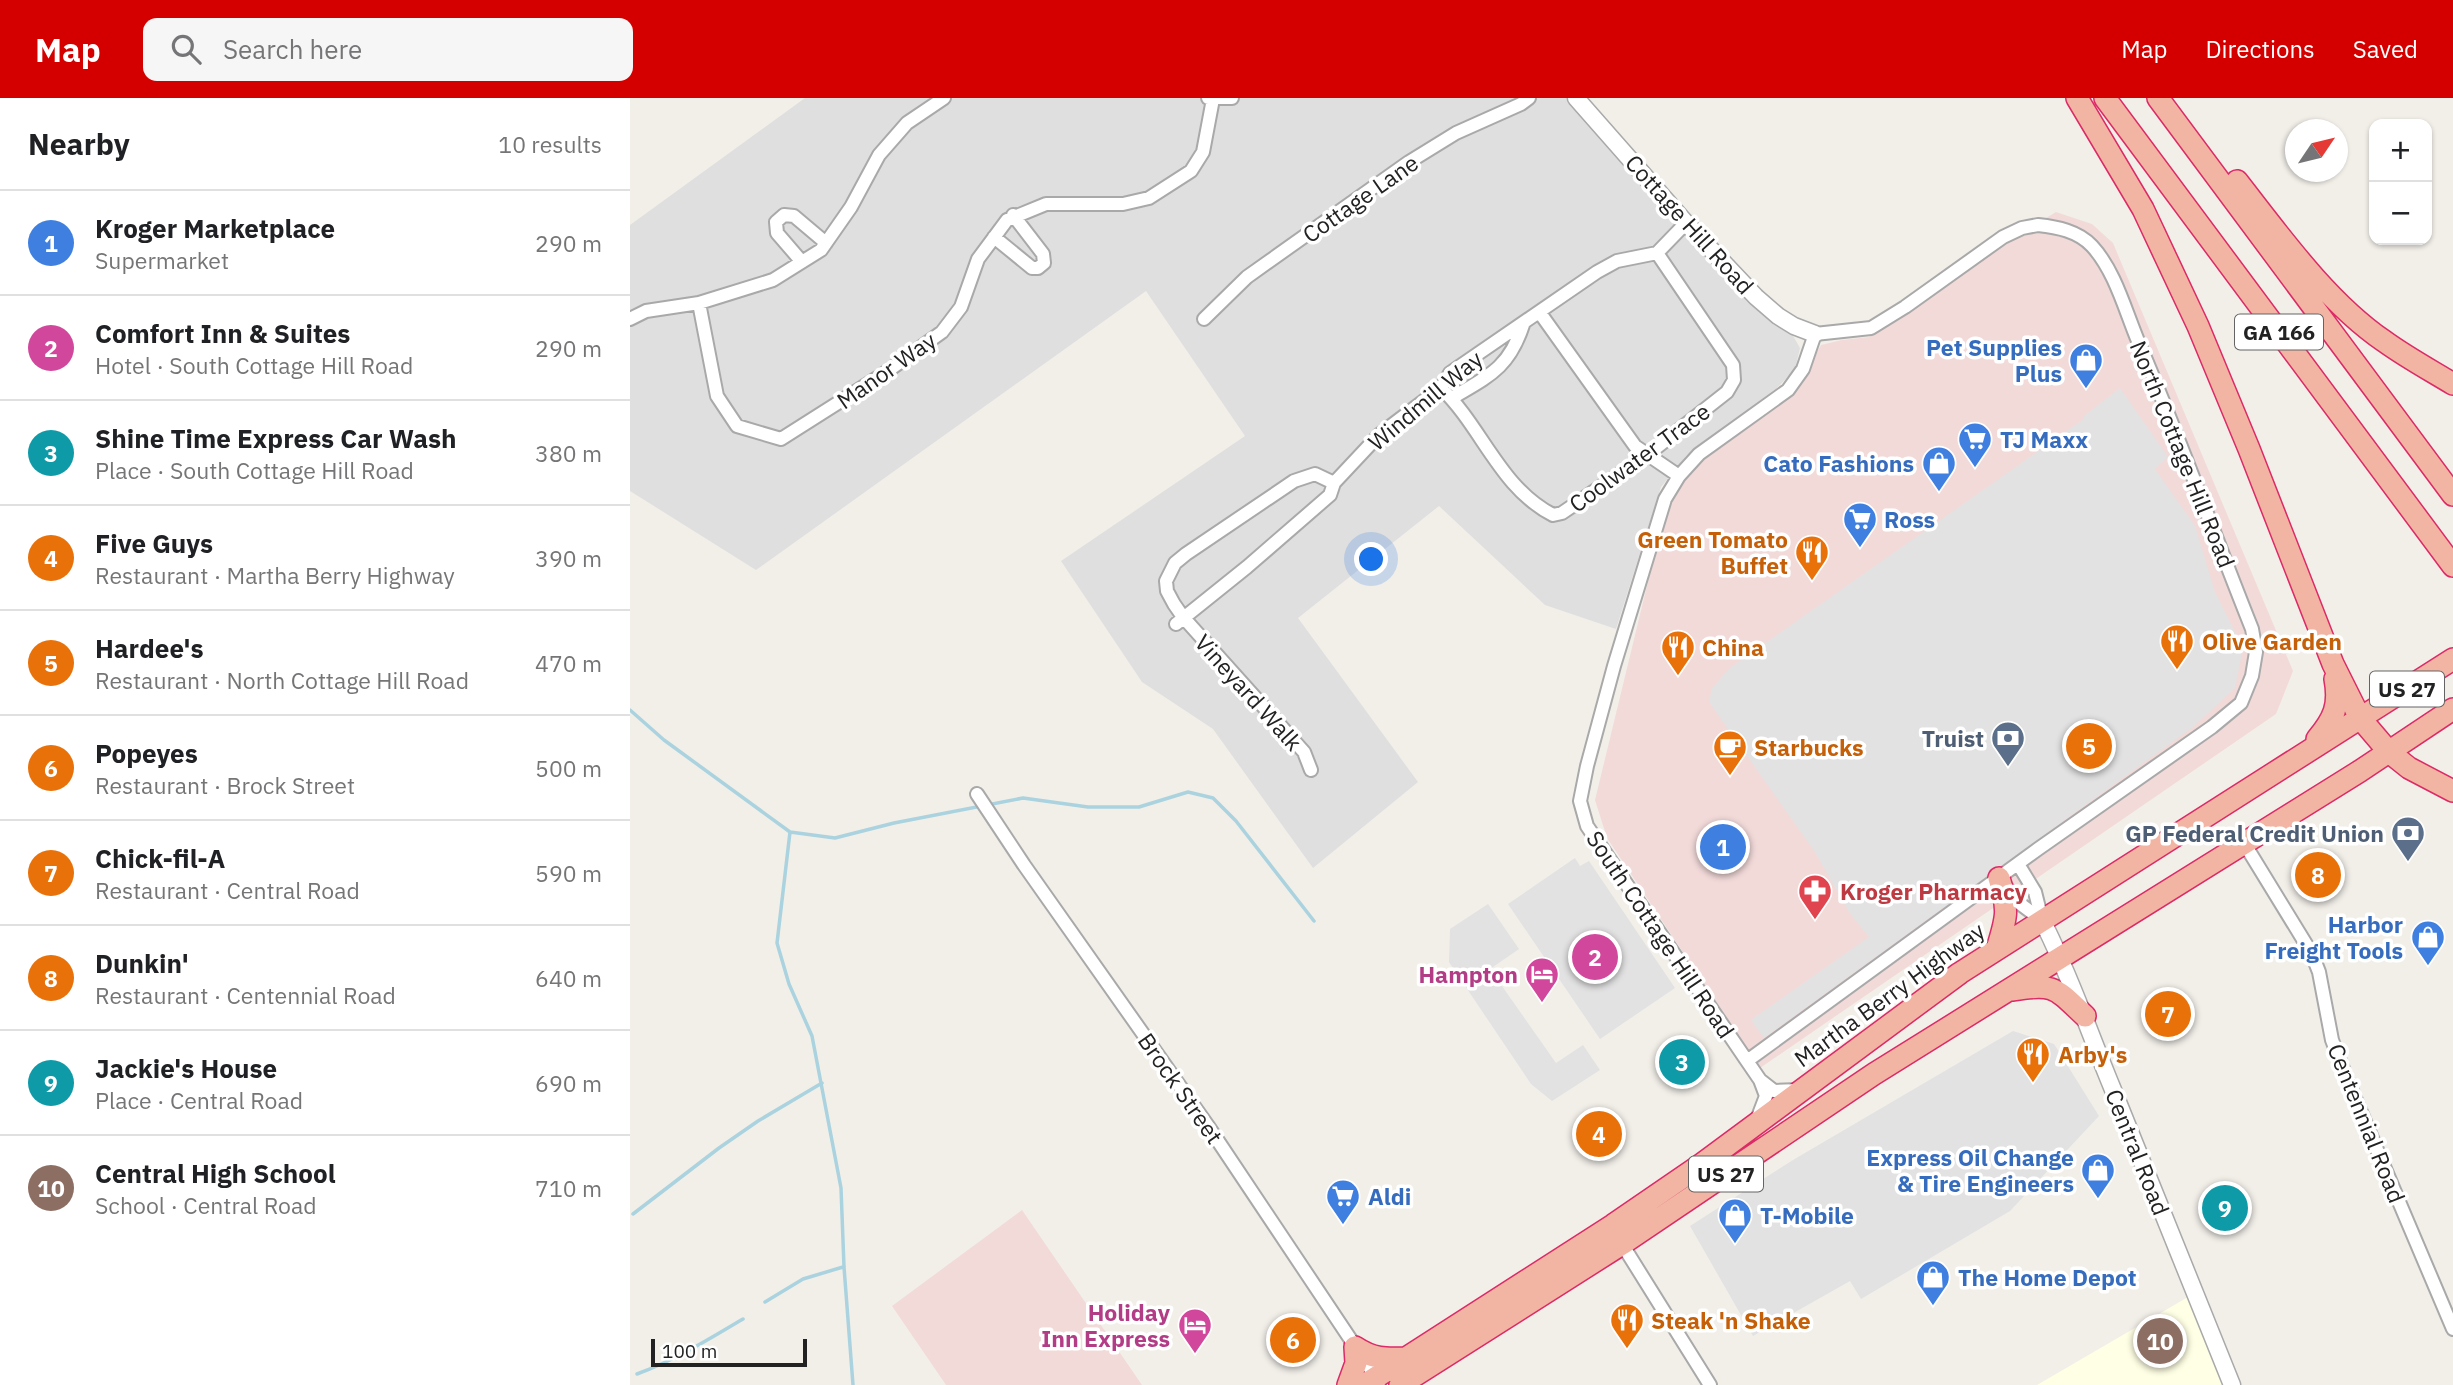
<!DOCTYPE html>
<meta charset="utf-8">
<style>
:root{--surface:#fff;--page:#f6f6f6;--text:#202124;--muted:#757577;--line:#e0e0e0;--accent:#d40000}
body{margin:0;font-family:"IBM Plex Sans",sans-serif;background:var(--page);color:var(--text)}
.controls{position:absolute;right:21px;top:21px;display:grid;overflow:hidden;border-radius:14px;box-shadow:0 2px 5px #0004}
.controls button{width:63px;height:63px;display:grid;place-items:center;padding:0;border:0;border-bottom:2px solid var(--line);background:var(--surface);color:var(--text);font:35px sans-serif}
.compass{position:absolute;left:1655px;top:21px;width:63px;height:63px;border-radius:50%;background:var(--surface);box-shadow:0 2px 5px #0004;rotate:55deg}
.scale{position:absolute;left:21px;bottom:18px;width:156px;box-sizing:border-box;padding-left:7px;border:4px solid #222;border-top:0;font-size:19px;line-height:24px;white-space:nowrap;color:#222;-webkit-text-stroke:5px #fff;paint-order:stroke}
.you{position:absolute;left:742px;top:462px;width:24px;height:24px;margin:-18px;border:5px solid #fff;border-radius:50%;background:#1a73e8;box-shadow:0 0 0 10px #1a73e833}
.badge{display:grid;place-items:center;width:46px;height:46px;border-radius:50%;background:var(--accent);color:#fff;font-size:23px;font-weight:700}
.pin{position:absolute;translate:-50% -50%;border:4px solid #fff;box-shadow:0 2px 7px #0006}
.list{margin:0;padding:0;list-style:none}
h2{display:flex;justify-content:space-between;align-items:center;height:91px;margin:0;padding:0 28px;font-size:30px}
h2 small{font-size:23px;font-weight:400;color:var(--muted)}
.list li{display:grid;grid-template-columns:46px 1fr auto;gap:21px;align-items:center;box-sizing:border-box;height:105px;padding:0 28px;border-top:2px solid var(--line)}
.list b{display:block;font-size:26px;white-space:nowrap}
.list p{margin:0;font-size:23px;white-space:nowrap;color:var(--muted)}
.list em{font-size:23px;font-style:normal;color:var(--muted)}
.icon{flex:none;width:38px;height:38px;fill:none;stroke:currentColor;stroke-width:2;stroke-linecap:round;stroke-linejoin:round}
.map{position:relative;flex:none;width:1823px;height:1287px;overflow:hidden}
header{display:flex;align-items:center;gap:42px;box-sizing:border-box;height:98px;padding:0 35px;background:var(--accent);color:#fff}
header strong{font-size:33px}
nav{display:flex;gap:38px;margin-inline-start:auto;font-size:24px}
.search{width:490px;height:63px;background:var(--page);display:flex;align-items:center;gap:18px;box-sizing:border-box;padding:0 24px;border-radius:14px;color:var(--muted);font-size:26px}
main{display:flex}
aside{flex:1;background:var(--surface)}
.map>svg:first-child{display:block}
</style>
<header>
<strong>Map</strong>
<div class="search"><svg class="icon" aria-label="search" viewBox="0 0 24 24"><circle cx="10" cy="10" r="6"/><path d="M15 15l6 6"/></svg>Search here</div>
<nav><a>Map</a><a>Directions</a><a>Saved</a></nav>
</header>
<main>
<aside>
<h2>Nearby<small>10 results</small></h2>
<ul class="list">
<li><span class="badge" style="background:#3f7fe0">1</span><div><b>Kroger Marketplace</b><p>Supermarket</p></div><em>290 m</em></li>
<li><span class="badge" style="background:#d1479c">2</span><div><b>Comfort Inn &amp; Suites</b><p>Hotel · South Cottage Hill Road</p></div><em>290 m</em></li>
<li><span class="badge" style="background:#0f9aa8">3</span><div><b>Shine Time Express Car Wash</b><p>Place · South Cottage Hill Road</p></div><em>380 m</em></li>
<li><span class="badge" style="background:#e8710a">4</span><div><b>Five Guys</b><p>Restaurant · Martha Berry Highway</p></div><em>390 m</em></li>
<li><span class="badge" style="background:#e8710a">5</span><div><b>Hardee's</b><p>Restaurant · North Cottage Hill Road</p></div><em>470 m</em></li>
<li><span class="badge" style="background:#e8710a">6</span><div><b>Popeyes</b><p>Restaurant · Brock Street</p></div><em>500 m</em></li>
<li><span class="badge" style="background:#e8710a">7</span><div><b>Chick-fil-A</b><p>Restaurant · Central Road</p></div><em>590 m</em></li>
<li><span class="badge" style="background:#e8710a">8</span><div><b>Dunkin'</b><p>Restaurant · Centennial Road</p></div><em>640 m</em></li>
<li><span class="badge" style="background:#0f9aa8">9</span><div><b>Jackie's House</b><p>Place · Central Road</p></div><em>690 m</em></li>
<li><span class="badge" style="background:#8d6e63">10</span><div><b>Central High School</b><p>School · Central Road</p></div><em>710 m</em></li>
</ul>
</aside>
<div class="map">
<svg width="1823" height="1287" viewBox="0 0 1823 1287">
<rect width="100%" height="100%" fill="#f2efe9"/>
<path fill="#e0dfdf" d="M175,0H939L1127,210L1162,236L1170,250L1165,271L1146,291L1056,358L1031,389L986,531L915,507L809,408L668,520L788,684L683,770L583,631L512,584L431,463L615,338L516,193L126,472L0,393V127Z"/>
<path fill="#f2dad9" d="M1426,114L1462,126L1483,145L1663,573L1646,616L1130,970L977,740L965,702L1031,430L1039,405L1065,369L1086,350L1152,305L1167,290L1191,247L1212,242L1239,239L1269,222L1373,146Z
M392,1112L512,1287H316L262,1208Z"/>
<path fill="#ffffe5" d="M1558,1199L1594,1287H1407Z"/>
<path fill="#e2e2e2" d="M1490,290L1538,359L1525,371L1565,428L1585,494L1613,550L1605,590L1563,629L1134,940L1121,922L1239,839L1219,814L1185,754L1079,604L1082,590L1100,570L1454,321V318Z
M945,760L950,768L959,763L1045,890L970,941L878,806Z
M858,806L889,851L860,871L926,965L953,947L970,972L922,1003L901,986L819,864L820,831Z
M1383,933L1424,946L1469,1018L1380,1113L1231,1201L1220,1183L1123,1238L1060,1128L1163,1062Z"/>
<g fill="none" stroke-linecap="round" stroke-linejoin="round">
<path stroke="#aad3df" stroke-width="3.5" d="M0,612L34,642L160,734L205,740L264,725L393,700L458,709H509L558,694L583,700L606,723L684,823
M160,734L147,845L159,886L182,938L211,1090L214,1169L223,1287
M3,1116L89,1050L128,1023L192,985
M135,1204L173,1181L213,1169
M7,1276C45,1262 78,1242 113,1221"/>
<g stroke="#a9a9a9" stroke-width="16">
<path id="minor" d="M578,0H602
M1408,127C1427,129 1448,133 1462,148C1485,173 1495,212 1508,243C1549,338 1584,436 1622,531L1626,554L1622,578L1611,605L1582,629L1408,751L1117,963L957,728L950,703L957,668L984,568L1035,401L1049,378L1069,356L1158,292L1173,271L1185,236L1241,230L1275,209L1373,139L1392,130Z
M364,139L402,170H408L414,165L413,156L383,117
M172,164L147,135L146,124L154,117L164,118L196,145
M69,205L87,298L107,328L151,341L255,275L312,234L331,209L348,161L377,122L416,106H493L519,100L561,73L573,54L583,1
M910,215L1005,348L1049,378
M0,221L16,213L69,205L143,182L191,152L221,109L249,57L277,25L314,0
M574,221L617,179L779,64L826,35L891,6L899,0
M811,290C852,329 870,390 923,417L932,415L1017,357L1097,294L1104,282L1103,267L1027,155
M822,300C859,278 879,270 893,227
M546,526L617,469L700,397L704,385L749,337L811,290L820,275L967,174L987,163L1027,155L1056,125
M681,672L674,654L553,519L544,506L537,493L536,483L545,465L556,456L664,383L685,376L704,385
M347,696L394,767L578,1028L749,1284
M1614,745L1682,856L1689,874L1702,942L1717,981L1823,1231
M1388,766L1405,794L1412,822
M1374,786L1389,805L1412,822
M1117,963L1130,982L1136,998L1128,1019
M1130,982L1144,993L1168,992
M992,1146L1080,1287"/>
</g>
<g stroke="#a9a9a9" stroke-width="19">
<path id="tertiary" d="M946,0L1056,125L1126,199L1148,218L1164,228L1185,236
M1412,822C1441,879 1461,940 1486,999C1524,1095 1563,1191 1602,1287"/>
</g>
<g stroke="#dc2a67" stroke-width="24">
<path id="trunk" d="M1447,0L1513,111L1568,228L1619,351L1703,566L1730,620L1759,654L1779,670L1823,693
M1475,0L1823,468
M1528,0L1823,397
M1607,83C1650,138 1697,204 1754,243C1776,259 1800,272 1823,286
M1687,641C1704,621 1710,607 1705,581
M1367,851C1377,819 1379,812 1369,780
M1383,892C1425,885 1425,890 1455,918
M725,1249C743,1261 755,1261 776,1260
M718,1287L726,1265L725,1249
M734,1287L983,1127L1072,1066L1330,875L1823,561
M770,1287L992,1146L1244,976L1730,673L1823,611"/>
</g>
<use href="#minor" stroke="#fff" stroke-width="12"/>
<use href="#tertiary" stroke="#fff" stroke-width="16"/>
<use href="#trunk" stroke="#f2b4a3" stroke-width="21"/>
</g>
<defs>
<g id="shop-pin" transform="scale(1.75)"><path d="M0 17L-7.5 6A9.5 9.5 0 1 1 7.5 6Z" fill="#3f7fe0" stroke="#fff"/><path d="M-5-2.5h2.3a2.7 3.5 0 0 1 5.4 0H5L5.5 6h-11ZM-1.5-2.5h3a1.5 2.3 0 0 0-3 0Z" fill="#fff"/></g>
<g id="supermarket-pin" transform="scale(1.75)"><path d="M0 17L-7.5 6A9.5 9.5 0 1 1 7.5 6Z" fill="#3f7fe0" stroke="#fff"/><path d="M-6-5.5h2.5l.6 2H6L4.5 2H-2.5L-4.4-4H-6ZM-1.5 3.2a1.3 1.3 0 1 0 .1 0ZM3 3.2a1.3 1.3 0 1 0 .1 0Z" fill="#fff"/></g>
<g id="restaurant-pin" transform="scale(1.75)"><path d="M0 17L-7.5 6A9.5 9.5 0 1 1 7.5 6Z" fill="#e8710a" stroke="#fff"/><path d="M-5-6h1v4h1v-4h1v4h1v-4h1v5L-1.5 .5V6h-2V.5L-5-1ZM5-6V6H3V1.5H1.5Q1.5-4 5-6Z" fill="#fff"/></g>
<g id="bank-pin" transform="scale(1.75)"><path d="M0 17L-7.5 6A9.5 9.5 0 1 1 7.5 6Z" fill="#5c6f8a" stroke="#fff"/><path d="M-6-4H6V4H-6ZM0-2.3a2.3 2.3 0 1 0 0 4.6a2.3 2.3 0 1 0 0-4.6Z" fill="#fff"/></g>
<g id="cafe-pin" transform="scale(1.75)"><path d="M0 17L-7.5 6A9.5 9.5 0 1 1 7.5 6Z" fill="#e8710a" stroke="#fff"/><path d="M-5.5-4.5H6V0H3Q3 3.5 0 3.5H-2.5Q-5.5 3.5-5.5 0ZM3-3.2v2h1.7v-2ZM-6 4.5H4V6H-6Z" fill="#fff"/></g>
<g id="pharmacy-pin" transform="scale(1.75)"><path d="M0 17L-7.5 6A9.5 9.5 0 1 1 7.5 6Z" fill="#e0444e" stroke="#fff"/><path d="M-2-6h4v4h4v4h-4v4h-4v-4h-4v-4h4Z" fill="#fff"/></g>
<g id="hotel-pin" transform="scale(1.75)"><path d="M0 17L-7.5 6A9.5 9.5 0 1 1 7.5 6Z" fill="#d1479c" stroke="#fff"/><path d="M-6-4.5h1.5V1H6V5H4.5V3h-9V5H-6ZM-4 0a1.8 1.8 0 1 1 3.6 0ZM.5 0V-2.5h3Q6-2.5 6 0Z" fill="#fff"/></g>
</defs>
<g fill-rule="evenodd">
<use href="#shop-pin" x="1456" y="262"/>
<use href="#supermarket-pin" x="1345" y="341"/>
<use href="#shop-pin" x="1309" y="365"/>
<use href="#supermarket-pin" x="1230" y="421"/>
<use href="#restaurant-pin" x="1182" y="454"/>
<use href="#restaurant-pin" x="1547" y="543"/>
<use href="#restaurant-pin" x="1048" y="549"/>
<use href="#bank-pin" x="1378" y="640"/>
<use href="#cafe-pin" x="1100" y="649"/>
<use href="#bank-pin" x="1778" y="735"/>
<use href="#pharmacy-pin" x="1185" y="793"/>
<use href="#shop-pin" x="1798" y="839"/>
<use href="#hotel-pin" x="912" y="876"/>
<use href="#restaurant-pin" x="1403" y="956"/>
<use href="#shop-pin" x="1468" y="1072"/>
<use href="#supermarket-pin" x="713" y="1098"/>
<use href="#shop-pin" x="1105" y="1117"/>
<use href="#shop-pin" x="1303" y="1179"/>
<use href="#restaurant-pin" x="997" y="1222"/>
<use href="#hotel-pin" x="565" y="1227"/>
</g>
<g text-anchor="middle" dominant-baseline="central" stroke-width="7" stroke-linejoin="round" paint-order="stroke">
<g fill="#fff" stroke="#646464" stroke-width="2">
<rect x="1605" y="216.5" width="88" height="35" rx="5"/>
<rect x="1740" y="573.5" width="74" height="35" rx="5"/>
<rect x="1059" y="1058.5" width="74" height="35" rx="5"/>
</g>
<g font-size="21" font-weight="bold" fill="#222">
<text x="1649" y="234">GA 166</text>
<text x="1777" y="591">US 27</text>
<text x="1096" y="1076">US 27</text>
</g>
<g font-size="23" fill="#222" stroke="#fff">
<text transform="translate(730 100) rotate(-35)">Cottage Lane</text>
<text transform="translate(1060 126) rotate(48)">Cottage Hill Road</text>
<text transform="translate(256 272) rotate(-35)">Manor Way</text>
<text transform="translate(795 302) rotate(-40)">Windmill Way</text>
<text transform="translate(1553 356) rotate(68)">North Cottage Hill Road</text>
<text transform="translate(1009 359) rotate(-36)">Coolwater Trace</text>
<text transform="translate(619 594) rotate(48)">Vineyard Walk</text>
<text transform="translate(1031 836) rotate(56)">South Cottage Hill Road</text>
<text transform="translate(1259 896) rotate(-36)">Martha Berry Highway</text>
<text transform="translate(551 990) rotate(55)">Brock Street</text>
<text transform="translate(1737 1025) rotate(68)">Centennial Road</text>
<text transform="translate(1508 1054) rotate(68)">Central Road</text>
</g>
<g font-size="23" font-weight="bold" fill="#366cbe" stroke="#fff" text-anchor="start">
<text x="1432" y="249" text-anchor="end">Pet Supplies<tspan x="1432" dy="26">Plus</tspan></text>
<text x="1370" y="341">TJ Maxx</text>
<text x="1284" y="365" text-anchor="end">Cato Fashions</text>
<text x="1254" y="421">Ross</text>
<text x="1773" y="826" text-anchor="end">Harbor<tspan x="1773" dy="26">Freight Tools</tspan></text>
<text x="1444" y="1059" text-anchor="end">Express Oil Change<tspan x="1444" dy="26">&amp; Tire Engineers</tspan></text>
<text x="738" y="1098">Aldi</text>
<text x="1130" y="1117">T-Mobile</text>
<text x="1328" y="1179">The Home Depot</text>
</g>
<g font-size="23" font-weight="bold" fill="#c56008" stroke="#fff" text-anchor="start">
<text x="1158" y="441" text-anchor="end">Green Tomato<tspan x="1158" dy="26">Buffet</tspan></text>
<text x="1572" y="543">Olive Garden</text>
<text x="1072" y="549">China</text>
<text x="1124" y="649">Starbucks</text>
<text x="1428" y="956">Arby's</text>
<text x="1021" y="1222">Steak 'n Shake</text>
</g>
<g font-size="23" font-weight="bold" fill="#4e5e75" stroke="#fff" text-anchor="end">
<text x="1354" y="640">Truist</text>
<text x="1754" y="735">GP Federal Credit Union</text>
</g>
<g font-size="23" font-weight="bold" fill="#be3a42" stroke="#fff" text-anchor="start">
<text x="1210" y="793">Kroger Pharmacy</text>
</g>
<g font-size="23" font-weight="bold" fill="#b23c85" stroke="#fff" text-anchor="end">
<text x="888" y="876">Hampton</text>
<text x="540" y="1214">Holiday<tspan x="540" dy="26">Inn Express</tspan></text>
</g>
</g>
</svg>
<div class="controls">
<button>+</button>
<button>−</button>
</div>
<svg class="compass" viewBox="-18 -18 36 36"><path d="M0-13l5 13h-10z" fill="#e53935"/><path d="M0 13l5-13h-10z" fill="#757577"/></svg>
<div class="scale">100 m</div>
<div class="you"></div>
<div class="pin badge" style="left:1093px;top:749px;background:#3f7fe0">1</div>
<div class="pin badge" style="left:965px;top:859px;background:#d1479c">2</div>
<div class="pin badge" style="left:1052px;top:964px;background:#0f9aa8">3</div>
<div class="pin badge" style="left:969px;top:1036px;background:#e8710a">4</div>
<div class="pin badge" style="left:1459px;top:648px;background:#e8710a">5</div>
<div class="pin badge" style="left:663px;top:1242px;background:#e8710a">6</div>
<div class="pin badge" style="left:1538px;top:916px;background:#e8710a">7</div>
<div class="pin badge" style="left:1688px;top:777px;background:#e8710a">8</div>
<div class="pin badge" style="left:1595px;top:1110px;background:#0f9aa8">9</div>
<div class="pin badge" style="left:1530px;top:1243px;background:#8d6e63">10</div>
</div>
</main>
